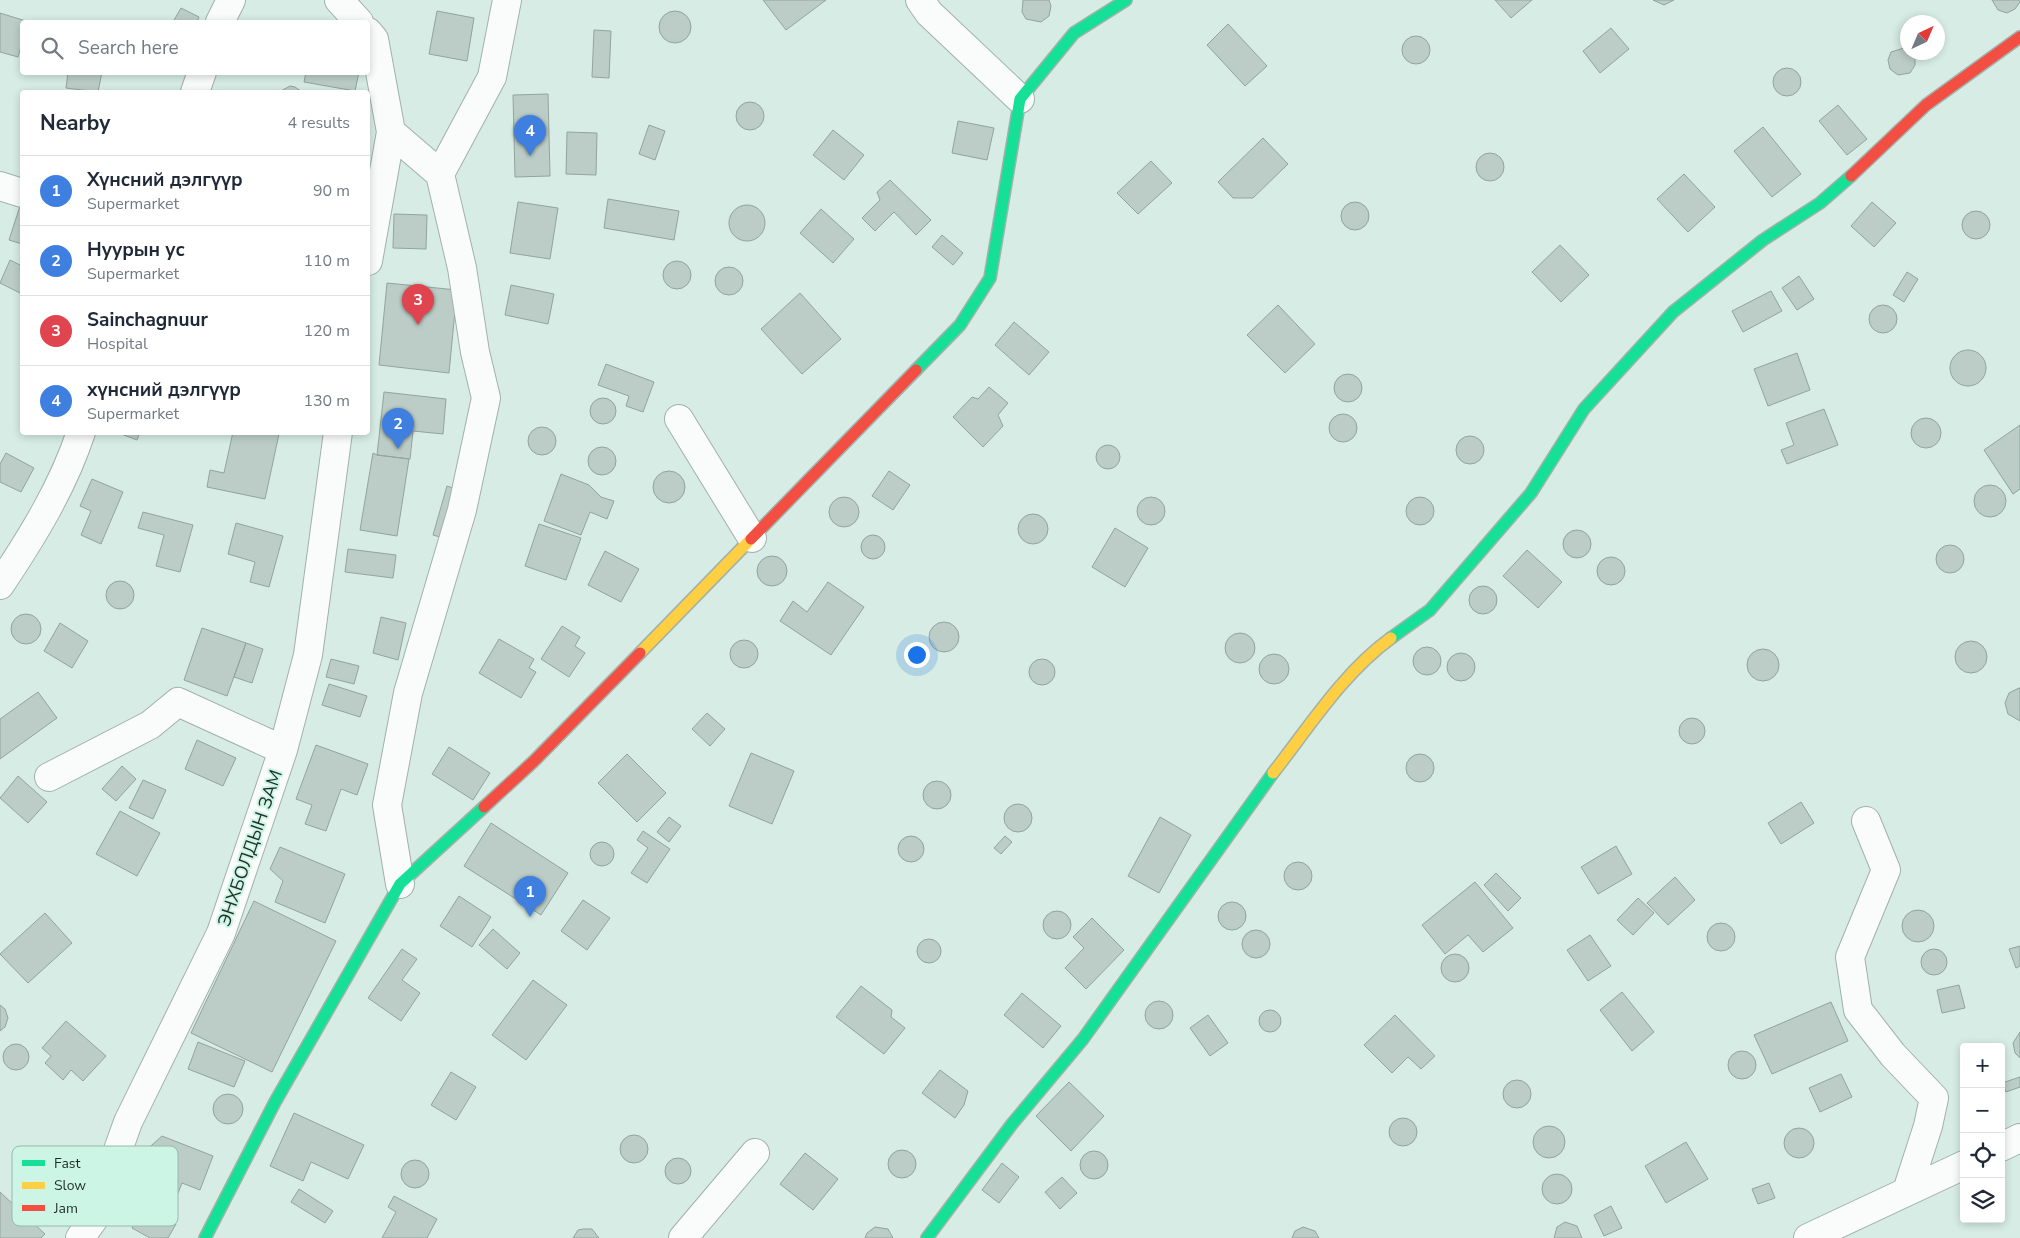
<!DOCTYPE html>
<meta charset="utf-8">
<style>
:root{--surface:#fff;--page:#f2f2f3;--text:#1f2937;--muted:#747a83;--line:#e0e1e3;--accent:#5e706a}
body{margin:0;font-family:"Nunito Sans",sans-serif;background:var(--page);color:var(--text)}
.controls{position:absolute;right:15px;bottom:15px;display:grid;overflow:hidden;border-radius:5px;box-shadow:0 2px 8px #0003}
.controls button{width:45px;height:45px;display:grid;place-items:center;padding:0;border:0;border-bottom:1px solid var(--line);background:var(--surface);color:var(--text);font:25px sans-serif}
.compass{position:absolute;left:1900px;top:15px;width:45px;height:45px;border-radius:50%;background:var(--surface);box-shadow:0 2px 8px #0003;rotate:44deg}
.you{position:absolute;left:916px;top:654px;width:18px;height:18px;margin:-12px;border:4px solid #fff;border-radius:50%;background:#1a73e8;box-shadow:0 0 0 8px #1a73e833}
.badge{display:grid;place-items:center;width:32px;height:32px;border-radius:50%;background:var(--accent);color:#fff;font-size:16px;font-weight:700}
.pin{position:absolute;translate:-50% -41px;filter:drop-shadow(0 1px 2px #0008)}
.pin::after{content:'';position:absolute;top:26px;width:18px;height:15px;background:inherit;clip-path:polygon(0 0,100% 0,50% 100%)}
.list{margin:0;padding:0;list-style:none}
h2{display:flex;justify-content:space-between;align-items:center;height:65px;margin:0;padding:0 20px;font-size:21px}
h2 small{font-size:16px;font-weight:400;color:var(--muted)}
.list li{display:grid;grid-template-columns:32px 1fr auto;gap:15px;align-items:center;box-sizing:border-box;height:70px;padding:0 20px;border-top:1px solid var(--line)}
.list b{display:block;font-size:19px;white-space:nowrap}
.list p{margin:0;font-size:16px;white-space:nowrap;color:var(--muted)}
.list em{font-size:16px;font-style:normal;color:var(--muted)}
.icon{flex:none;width:28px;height:28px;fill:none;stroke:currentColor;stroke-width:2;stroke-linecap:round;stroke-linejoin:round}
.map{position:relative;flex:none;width:2020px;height:1238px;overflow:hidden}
.search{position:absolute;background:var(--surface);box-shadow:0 2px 8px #0003;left:20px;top:20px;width:350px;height:55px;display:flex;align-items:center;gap:12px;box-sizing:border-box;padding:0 18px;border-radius:5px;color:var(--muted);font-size:19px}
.panel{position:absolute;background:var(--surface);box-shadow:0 2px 8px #0003;left:20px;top:90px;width:350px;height:345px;border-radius:5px}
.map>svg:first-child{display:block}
</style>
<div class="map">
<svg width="2020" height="1238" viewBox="0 0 2020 1238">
<rect width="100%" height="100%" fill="#d6ece4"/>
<path fill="#bccdc7" stroke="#93a49e" d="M763,0H826L786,30Z
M1023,0H1049L1051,6L1049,16L1041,22L1026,19L1022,12Z
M1495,0H1532L1511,18Z
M1653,0H1674L1664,5Z
M1992,0H2020V2L2015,9L2007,13L1998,10Z
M181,8L199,17L197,22H173Z
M659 27a16 16 0 1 1 32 0a16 16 0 1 1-32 0Z
M437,11L474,18L467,61L429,54Z
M0,13L29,22H22V43L18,57L0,52Z
M1228,24L1267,66L1245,86L1207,45Z
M1611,28L1629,49L1600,73L1583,51Z
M594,30L611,31L609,78L592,77Z
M1402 50a14 14 0 1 1 28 0a14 14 0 1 1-28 0Z
M1904,48L1915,56V65L1910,73L1898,75L1890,69L1888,60L1891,52Z
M1773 82a14 14 0 1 1 28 0a14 14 0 1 1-28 0Z
M68,72H102L98,92L66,88Z
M306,72H359L355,91L304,82Z
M290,86L295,87L302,92H279Z
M548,94L550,176L515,177L513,95Z
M736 116a14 14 0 1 1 28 0a14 14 0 1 1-28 0Z
M1838,105L1867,139L1847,155L1819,121Z
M958,121L994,128L987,160L952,153Z
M649,125L665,131L655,160L639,154Z
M1763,127L1801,174L1772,197L1734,151Z
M833,130L864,155L844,180L813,155Z
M567,132L597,133L596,175L566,174Z
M1263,138L1288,164L1253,198H1233L1218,182Z
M1476 167a14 14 0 1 1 28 0a14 14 0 1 1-28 0Z
M1151,161L1172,183L1138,214L1117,193Z
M1684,174L1715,207L1688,232L1657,199Z
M890,180L931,220L916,235L894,212L875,231L862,218L880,200L877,192Z
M608,199L679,211L674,240L604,228Z
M518,202L558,208L550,259L510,253Z
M1872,202L1896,223L1874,247L1851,226Z
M1341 216a14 14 0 1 1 28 0a14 14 0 1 1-28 0Z
M21,203H22V244L9,240Z
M729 223a18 18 0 1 1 36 0a18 18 0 1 1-36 0Z
M821,209L854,239L833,263L800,233Z
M1962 225a14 14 0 1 1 28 0a14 14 0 1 1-28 0Z
M394,214L427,215L426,249L393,248Z
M942,235L963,253L953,265L932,247Z
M1560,245L1589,275L1561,302L1532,272Z
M10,260L22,266V294L0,283Z
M663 275a14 14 0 1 1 28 0a14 14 0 1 1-28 0Z
M715 281a14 14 0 1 1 28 0a14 14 0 1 1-28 0Z
M1907,272L1918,279L1904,302L1893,295Z
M1799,276L1814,299L1797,310L1782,288Z
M387,283L457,290L449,373L379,365Z
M511,285L554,294L548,324L505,315Z
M1771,291L1782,311L1743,332L1732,311Z
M800,293L841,339L802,374L761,329Z
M1869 319a14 14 0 1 1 28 0a14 14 0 1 1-28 0Z
M1278,305L1315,344L1285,373L1247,335Z
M1014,322L1049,352L1029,375L995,345Z
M1950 368a18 18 0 1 1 36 0a18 18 0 1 1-36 0Z
M1797,353L1810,390L1768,406L1754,369Z
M606,364L654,382L643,412L626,406L629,396L598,385Z
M1334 388a14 14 0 1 1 28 0a14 14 0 1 1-28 0Z
M989,387L1008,403L998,415L1003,426L983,447L953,417L972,397L978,399Z
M384,392L446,399L443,434L413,431L410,459L377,455Z
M590 411a13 13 0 1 1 26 0a13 13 0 1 1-26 0Z
M1824,409L1838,445L1787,464L1781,450L1794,445L1786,423Z
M1329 428a14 14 0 1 1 28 0a14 14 0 1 1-28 0Z
M1911 433a15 15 0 1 1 30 0a15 15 0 1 1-30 0Z
M2020,425V489L2013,494L1984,450Z
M528 441a14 14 0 1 1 28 0a14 14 0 1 1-28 0Z
M116,432H140L137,440Z
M233,432L279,434L265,499L207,487L210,470L224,473Z
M1456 450a14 14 0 1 1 28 0a14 14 0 1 1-28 0Z
M1096 457a12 12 0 1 1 24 0a12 12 0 1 1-24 0Z
M588 461a14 14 0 1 1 28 0a14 14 0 1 1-28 0Z
M6,453L34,468L21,492L0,482V464Z
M373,453L377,455L409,459L397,536L360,530Z
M653 487a16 16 0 1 1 32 0a16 16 0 1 1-32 0Z
M889,471L910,485L893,510L872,496Z
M561,474L589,485L601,497L614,501L607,519L590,512L581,535L544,521Z
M92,479L123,492L101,544L81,535L91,511L80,506Z
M1974 501a16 16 0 1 1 32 0a16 16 0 1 1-32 0Z
M447,486L461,491L447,539L433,535Z
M1137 511a14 14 0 1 1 28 0a14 14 0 1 1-28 0Z
M1406 511a14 14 0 1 1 28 0a14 14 0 1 1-28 0Z
M829 512a15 15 0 1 1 30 0a15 15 0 1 1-30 0Z
M143,512L193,525L180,572L156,566L164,535L138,528Z
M1018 529a15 15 0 1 1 30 0a15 15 0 1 1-30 0Z
M236,523L283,536L269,587L250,582L255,562L228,554Z
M539,524L581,538L566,580L525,566Z
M1115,528L1148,548L1125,587L1092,567Z
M1563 544a14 14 0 1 1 28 0a14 14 0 1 1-28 0Z
M861 547a12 12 0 1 1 24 0a12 12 0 1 1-24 0Z
M1936 559a14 14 0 1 1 28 0a14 14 0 1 1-28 0Z
M348,549L396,555L393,578L345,572Z
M1527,550L1562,582L1538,608L1503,576Z
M605,551L639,569L621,602L588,585Z
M757 571a15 15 0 1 1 30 0a15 15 0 1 1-30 0Z
M1597 571a14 14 0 1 1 28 0a14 14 0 1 1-28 0Z
M106 595a14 14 0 1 1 28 0a14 14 0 1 1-28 0Z
M828,582L864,607L831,655L780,621L793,601L807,612Z
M1469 600a14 14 0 1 1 28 0a14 14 0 1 1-28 0Z
M11 629a15 15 0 1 1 30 0a15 15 0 1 1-30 0Z
M381,617L406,623L398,660L373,653Z
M929 637a15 15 0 1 1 30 0a15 15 0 1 1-30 0Z
M60,623L88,641L72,668L44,651Z
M562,626L580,637L575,646L585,653L569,677L541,659Z
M202,628L246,643L227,696L184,680Z
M1225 648a15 15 0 1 1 30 0a15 15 0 1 1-30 0Z
M499,639L534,659L529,668L536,672L521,698L479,673Z
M730 654a14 14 0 1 1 28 0a14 14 0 1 1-28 0Z
M1955 657a16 16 0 1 1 32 0a16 16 0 1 1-32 0Z
M246,643L263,649L252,683L234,677Z
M1413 661a14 14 0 1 1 28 0a14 14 0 1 1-28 0Z
M1747 665a16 16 0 1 1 32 0a16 16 0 1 1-32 0Z
M1447 667a14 14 0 1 1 28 0a14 14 0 1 1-28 0Z
M1259 669a15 15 0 1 1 30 0a15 15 0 1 1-30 0Z
M1029 672a13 13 0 1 1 26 0a13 13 0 1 1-26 0Z
M331,659L359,666L354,684L326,677Z
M329,684L367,696L360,717L322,705Z
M2019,688H2020V721L2008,714L2005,703L2009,693Z
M38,692L57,718L0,759V719Z
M707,713L725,729L710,746L692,729Z
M1679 731a13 13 0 1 1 26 0a13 13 0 1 1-26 0Z
M197,740L236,758L223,786L185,769Z
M316,745L368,764L357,795L341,789L326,831L305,824L312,805L296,799Z
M449,747L490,773L473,800L432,774Z
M751,753L794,771L772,824L729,806Z
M1406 768a14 14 0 1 1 28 0a14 14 0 1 1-28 0Z
M627,754L666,793L637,822L598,783Z
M122,766L136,779L116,801L102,789Z
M18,776L47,802L28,823L0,798Z
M143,780L166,790L153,819L129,808Z
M923 795a14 14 0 1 1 28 0a14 14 0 1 1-28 0Z
M1801,802L1814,823L1781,844L1768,823Z
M1004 818a14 14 0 1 1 28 0a14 14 0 1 1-28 0Z
M120,811L160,833L137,876L96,854Z
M669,817L681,826L669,842L657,832Z
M1160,817L1191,835L1159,893L1128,876Z
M491,823L568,873L541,915L464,866Z
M643,831L670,849L647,883L631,873L648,848L637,840Z
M898 849a13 13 0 1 1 26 0a13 13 0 1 1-26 0Z
M1005,836L1012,842L1001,854L994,848Z
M590 854a12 12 0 1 1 24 0a12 12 0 1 1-24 0Z
M1616,846L1632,874L1598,894L1581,867Z
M280,847L345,874L325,923L275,902L283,881L270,869Z
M1284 876a14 14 0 1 1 28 0a14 14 0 1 1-28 0Z
M1496,873L1521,898L1508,911L1484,885Z
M1675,877L1695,900L1668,925L1647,903Z
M1475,882L1513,928L1483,952L1468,935L1445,954L1422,925Z
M459,896L491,917L472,947L440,926Z
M1638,898L1654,913L1633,935L1617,920Z
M583,900L610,918L587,950L561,931Z
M254,901L336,941L272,1072L191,1033Z
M1218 916a14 14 0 1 1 28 0a14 14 0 1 1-28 0Z
M1902 926a16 16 0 1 1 32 0a16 16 0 1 1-32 0Z
M1043 925a14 14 0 1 1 28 0a14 14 0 1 1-28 0Z
M45,913L72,943L28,983L0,954Z
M1092,918L1124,950L1086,989L1065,968L1084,948L1073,937Z
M1707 937a14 14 0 1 1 28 0a14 14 0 1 1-28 0Z
M493,929L520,953L507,969L479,945Z
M1242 944a14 14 0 1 1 28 0a14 14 0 1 1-28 0Z
M1590,935L1611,966L1588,981L1567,950Z
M917 951a12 12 0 1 1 24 0a12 12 0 1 1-24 0Z
M2020,946V966L2016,968L2009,949Z
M1921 962a13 13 0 1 1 26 0a13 13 0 1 1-26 0Z
M402,949L417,959L402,980L420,993L401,1021L368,998Z
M1441 968a14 14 0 1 1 28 0a14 14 0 1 1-28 0Z
M533,980L567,1005L526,1060L492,1035Z
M1959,985L1965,1008L1942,1013L1937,990Z
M861,986L892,1010L891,1017L905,1028L884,1054L836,1017Z
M1622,992L1654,1032L1632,1051L1600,1010Z
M1022,993L1061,1026L1043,1048L1004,1015Z
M1145 1015a14 14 0 1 1 28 0a14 14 0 1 1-28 0Z
M1831,1002L1848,1041L1772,1074L1754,1035Z
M0,1005L5,1009L8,1018L5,1027L0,1031Z
M1259 1021a11 11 0 1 1 22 0a11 11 0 1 1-22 0Z
M1208,1015L1228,1043L1210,1056L1190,1028Z
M1395,1015L1435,1056L1421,1069L1408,1057L1392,1073L1364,1045Z
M66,1021L106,1056L83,1081L71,1070L63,1080L45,1063L51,1056L42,1048Z
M2020,1032V1058L2015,1053L2013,1043Z
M198,1042L245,1061L234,1087L188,1069Z
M3 1057a13 13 0 1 1 26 0a13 13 0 1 1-26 0Z
M1728 1065a14 14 0 1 1 28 0a14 14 0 1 1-28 0Z
M940,1070L968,1091L964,1105L955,1118L922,1093Z
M451,1072L476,1087L456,1120L431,1105Z
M1841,1074L1852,1097L1820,1112L1809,1088Z
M2020,1077V1087L2006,1092L2002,1083Z
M1503 1094a14 14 0 1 1 28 0a14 14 0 1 1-28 0Z
M1069,1082L1104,1116L1071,1151L1036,1116Z
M213 1109a15 15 0 1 1 30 0a15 15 0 1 1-30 0Z
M294,1113L364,1145L348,1179L311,1162L303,1181L270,1166Z
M1389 1132a14 14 0 1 1 28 0a14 14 0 1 1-28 0Z
M1533 1142a16 16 0 1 1 32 0a16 16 0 1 1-32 0Z
M1784 1143a15 15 0 1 1 30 0a15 15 0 1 1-30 0Z
M620 1149a14 14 0 1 1 28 0a14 14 0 1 1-28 0Z
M162,1136L213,1156L200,1190L182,1183L175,1201L151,1191L146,1204L126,1196L143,1153Z
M1686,1142L1708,1179L1666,1203L1645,1166Z
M888 1164a14 14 0 1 1 28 0a14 14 0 1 1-28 0Z
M1080 1165a14 14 0 1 1 28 0a14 14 0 1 1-28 0Z
M805,1153L838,1179L813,1210L780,1184Z
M665 1171a13 13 0 1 1 26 0a13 13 0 1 1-26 0Z
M401 1174a14 14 0 1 1 28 0a14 14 0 1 1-28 0Z
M1002,1163L1019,1177L999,1203L982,1190Z
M1542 1189a15 15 0 1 1 30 0a15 15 0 1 1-30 0Z
M1062,1177L1077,1193L1060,1209L1045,1192Z
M1769,1183L1775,1198L1758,1204L1752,1189Z
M299,1189L333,1211L325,1223L291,1202Z
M0,1192L45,1234L41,1238H0Z
M394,1196L437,1219L427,1238H382L396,1212L388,1207Z
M1611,1206L1622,1228L1604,1236L1594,1215Z
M143,1207L176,1224L168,1238H150L132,1228Z
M1565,1222L1577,1226L1582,1238H1554L1557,1227Z
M875,1227L888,1229L893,1238H865L867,1233Z
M1303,1227L1315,1231L1319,1238H1292L1295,1231Z
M583,1229H592L599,1238H573L578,1230Z"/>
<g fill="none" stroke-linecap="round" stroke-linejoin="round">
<g stroke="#a1b1ab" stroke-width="30">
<path id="street" d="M339,0L359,22
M920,0L929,13L1020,99
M220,22L231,0
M368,32L374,39L391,132L368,261
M195,92L202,72
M391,132L440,174L492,77L507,0
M0,186L22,193
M679,419L752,538
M0,585C32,537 63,487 81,432
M49,777L150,725L178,702L283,750
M1866,821L1886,870L1850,957L1858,1010L1893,1055L1934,1098L1928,1126L1907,1191
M400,884L387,805L408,693L462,510L486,398L475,352L462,268L440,174
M2001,1147L2020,1138
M80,1238L93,1220L128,1122L221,933L283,750L308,655L338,432
M683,1238L755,1153
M1808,1238L1964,1165"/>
</g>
<g stroke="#a1b1ab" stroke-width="14">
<path id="fast" d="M916,370L960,325L990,278L1020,99L1074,33L1126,0
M1391,638L1430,610L1531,493L1584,409L1673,312L1763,240L1820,203L1851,176
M205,1238L275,1102L400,884L484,807
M927,1238L1012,1124L1083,1039L1273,773"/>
</g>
<g stroke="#a1b1ab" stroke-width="14">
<path id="slow" d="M640,653L751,539
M1273,773C1309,727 1343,673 1391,638"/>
</g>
<g stroke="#a1b1ab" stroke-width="14">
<path id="jam" d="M1851,176L1926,105L2020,37
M751,539L916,370
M484,807L534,761L640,653"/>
</g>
<use href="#street" stroke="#f9fcfb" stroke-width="28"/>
<use href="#fast" stroke="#16e098" stroke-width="11"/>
<use href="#slow" stroke="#ffcf43" stroke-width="11"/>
<use href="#jam" stroke="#f24e42" stroke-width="11"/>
</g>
<g text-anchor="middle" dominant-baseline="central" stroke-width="4" stroke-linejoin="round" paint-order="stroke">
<g font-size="18" fill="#1e2d28" stroke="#cdf5e6">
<text transform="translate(250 848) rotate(-71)">ЭНХБОЛДЫН ЗАМ</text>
</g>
</g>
<rect x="12" y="1146" width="166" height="80" rx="8" fill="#cdf5e6" stroke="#98b9ad" stroke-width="1"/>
<rect x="22" y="1160" width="23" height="6" fill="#16e098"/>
<rect x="22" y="1182" width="23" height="7" fill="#ffcf43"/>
<rect x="22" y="1205" width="23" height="6" fill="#f24e42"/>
<g font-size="14" fill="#1e2d28">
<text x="54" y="1168">Fast</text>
<text x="54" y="1190">Slow</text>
<text x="54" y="1213">Jam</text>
</g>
</svg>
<div class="controls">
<button>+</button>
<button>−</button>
<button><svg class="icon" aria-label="locate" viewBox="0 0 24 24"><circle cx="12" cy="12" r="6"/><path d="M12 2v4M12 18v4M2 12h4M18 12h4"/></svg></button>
<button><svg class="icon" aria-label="layers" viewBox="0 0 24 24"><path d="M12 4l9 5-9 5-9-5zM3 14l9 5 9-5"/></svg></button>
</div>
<svg class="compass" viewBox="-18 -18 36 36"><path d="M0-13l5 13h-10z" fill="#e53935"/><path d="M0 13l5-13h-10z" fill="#747a83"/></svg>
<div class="you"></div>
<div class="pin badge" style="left:530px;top:917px;background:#3f7fe0">1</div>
<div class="pin badge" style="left:398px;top:449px;background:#3f7fe0">2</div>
<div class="pin badge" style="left:418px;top:325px;background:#e0444e">3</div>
<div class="pin badge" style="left:530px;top:156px;background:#3f7fe0">4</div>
<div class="search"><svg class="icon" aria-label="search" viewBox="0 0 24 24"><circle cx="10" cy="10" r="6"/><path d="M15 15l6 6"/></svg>Search here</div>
<section class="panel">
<h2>Nearby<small>4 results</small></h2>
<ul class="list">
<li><span class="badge" style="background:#3f7fe0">1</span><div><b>Хүнсний дэлгүүр</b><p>Supermarket</p></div><em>90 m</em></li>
<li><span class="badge" style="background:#3f7fe0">2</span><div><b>Нуурын ус</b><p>Supermarket</p></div><em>110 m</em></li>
<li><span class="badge" style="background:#e0444e">3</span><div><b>Sainchagnuur</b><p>Hospital</p></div><em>120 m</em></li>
<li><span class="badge" style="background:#3f7fe0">4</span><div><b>хүнсний дэлгүүр</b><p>Supermarket</p></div><em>130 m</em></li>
</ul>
</section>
</div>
